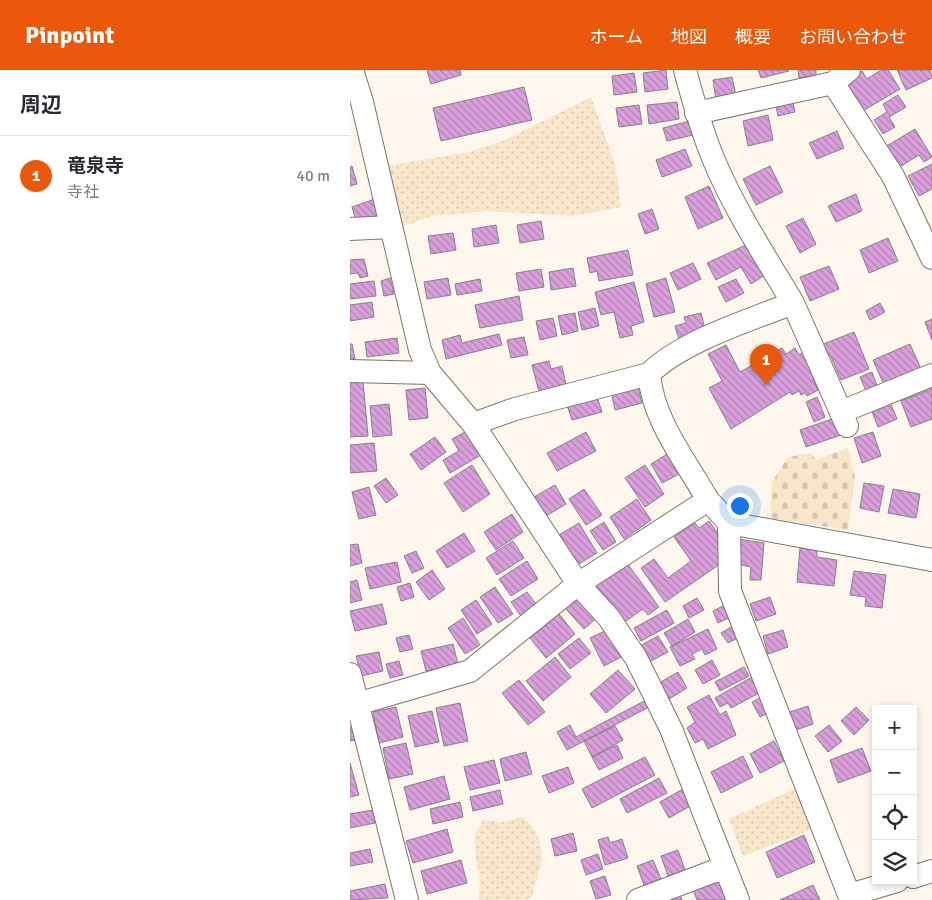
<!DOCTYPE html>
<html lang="ja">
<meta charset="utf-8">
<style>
:root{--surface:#fff;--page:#f7f7f7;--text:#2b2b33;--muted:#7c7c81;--line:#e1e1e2;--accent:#ea580c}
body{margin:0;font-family:Signika,"Noto Sans JP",sans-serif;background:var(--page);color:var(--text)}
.controls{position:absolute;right:15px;bottom:15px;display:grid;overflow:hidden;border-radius:0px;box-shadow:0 2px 8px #0003}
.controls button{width:45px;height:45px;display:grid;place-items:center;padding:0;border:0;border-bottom:1px solid var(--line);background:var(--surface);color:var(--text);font:25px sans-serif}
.you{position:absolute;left:389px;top:435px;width:18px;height:18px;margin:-12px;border:4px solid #fff;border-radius:50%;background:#1a73e8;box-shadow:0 0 0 8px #1a73e833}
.badge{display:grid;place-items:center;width:32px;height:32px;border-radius:50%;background:var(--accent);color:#fff;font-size:16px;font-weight:700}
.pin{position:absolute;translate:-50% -41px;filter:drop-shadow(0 1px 2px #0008)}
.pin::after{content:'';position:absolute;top:26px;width:18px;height:15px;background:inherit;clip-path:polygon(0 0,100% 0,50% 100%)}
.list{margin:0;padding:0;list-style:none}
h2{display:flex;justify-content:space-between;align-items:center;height:65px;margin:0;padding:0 20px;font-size:21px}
h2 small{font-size:16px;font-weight:400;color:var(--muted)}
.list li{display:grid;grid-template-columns:32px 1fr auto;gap:15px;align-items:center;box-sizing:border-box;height:80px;padding:0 20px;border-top:1px solid var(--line)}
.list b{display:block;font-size:19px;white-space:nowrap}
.list p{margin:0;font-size:16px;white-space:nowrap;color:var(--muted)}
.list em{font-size:16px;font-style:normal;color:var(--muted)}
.icon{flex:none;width:28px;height:28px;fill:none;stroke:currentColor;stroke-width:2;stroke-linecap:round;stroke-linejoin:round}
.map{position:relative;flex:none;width:582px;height:830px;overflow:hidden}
header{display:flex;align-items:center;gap:30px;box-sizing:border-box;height:70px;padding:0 25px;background:var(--accent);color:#fff}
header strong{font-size:24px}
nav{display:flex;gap:28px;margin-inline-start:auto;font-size:18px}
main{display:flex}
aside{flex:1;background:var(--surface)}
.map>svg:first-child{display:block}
</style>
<header>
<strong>Pinpoint</strong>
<nav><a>ホーム</a><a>地図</a><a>概要</a><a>お問い合わせ</a></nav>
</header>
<main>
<aside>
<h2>周辺<small></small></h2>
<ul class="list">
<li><span class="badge">1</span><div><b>竜泉寺</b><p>寺社</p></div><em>40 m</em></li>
</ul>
</aside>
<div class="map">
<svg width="582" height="830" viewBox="0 0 582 830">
<defs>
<pattern id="grass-dots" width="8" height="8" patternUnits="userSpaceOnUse" patternTransform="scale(1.25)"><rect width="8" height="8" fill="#f8e5ca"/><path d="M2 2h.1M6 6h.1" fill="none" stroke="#d5c5ae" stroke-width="1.8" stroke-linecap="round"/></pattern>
<pattern id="cemetery-stones" width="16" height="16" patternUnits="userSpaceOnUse" patternTransform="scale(1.25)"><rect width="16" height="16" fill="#f8e5ca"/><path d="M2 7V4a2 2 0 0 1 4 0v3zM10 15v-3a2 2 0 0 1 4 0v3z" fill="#d5c5ae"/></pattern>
<pattern id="building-back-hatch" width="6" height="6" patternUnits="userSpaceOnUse" patternTransform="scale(1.25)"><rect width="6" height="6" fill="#da9fdc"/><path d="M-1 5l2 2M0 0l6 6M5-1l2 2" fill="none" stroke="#b182b2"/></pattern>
</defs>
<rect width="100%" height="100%" fill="#fdf7ee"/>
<path fill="url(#grass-dots)" d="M241,27L266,97L271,137L223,146L135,141L82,146L49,158L36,96L119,82L155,70Z
M448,717L466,758L393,786L379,749Z
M173,747C202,775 191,794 181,829L129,830L130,806L126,791L125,764L133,750L152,752Z"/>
<path fill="url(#cemetery-stones)" d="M498,378L505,407L498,460L420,448L422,412L438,387L461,383L466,390Z"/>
<path fill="url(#building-back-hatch)" stroke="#878087" d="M77,0H110L111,5L81,14Z
M316,0L318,19L295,22L293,3Z
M408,0H438L439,1L411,8Z
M448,0H466V5L449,8Z
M531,0H538L550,19L511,42L493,12L512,1L517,9Z
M547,0H580L582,8L556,20Z
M284,3L287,22L264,25L262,6Z
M382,7L386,26L366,30L363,10Z
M174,17L182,50L91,71L83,38Z
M548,25L556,37L539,47L545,57L533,64L524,50L537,42L533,34Z
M442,28L445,42L428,46L425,32Z
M327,32L329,49L299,54L297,35Z
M289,35L292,54L269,57L266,38Z
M418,45L423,70L398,76L393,51Z
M340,51L343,65L317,71L313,58Z
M565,59L582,87L574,92L569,85L548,98L535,77Z
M487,61L494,78L467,89L459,73Z
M335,79L342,96L312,107L306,90Z
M582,94V119L569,126L558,106Z
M2,96L7,114L0,116V97Z
M420,96L433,122L406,135L393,109Z
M359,116L373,148L348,159L335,127Z
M506,124L512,141L486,152L478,136Z
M25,129L31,147L7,154L2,137Z
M302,139L309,159L295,164L288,144Z
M453,148L466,174L450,183L436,156Z
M191,151L194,169L170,173L167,155Z
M146,155L149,173L124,177L122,159Z
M103,163L106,180L81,184L78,166Z
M538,168L548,191L519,203L510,180Z
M398,174L415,205L401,214L391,197L366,210L357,193Z
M278,180L283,205L249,211L247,201L240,203L237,188Z
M14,189L18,206L10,208L8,203L0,204V190Z
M343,193L351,209L328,220L320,203Z
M479,196L489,219L460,231L450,207Z
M223,198L226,216L201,220L199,202Z
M191,199L194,217L169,221L166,203Z
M40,208L44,224L34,226L31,211Z
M98,208L101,225L77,229L74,212Z
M316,208L325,242L304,247L296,214Z
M130,209L132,221L107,225L105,214Z
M386,209L394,223L376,232L368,217Z
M24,211L26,226L0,229V214Z
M284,212L294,252L281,256L283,265L270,268L264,242L251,245L245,222Z
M169,226L173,250L130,258L125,235Z
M22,232L24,247L0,251V235Z
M530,233L535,242L520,250L516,241Z
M245,238L249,256L232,260L228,242Z
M225,243L228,261L212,265L208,246Z
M351,243L356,263L329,270L325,256L336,253L334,247Z
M203,248L207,266L190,270L186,251Z
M582,249V270L575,252Z
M504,262L519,299L491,310L481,287L471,275Z
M149,264L152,275L96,289L92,270L110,265L112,273Z
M174,267L178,285L161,288L157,270Z
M47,268L49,283L17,287L15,272Z
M0,274H2L5,289L0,290Z
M560,274L571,299L534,315L523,290Z
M376,275L390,302L432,278L436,284L445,278L449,285L453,282L466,308L463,309L468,320L457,326L455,323L451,325L449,321L442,325L440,322L381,359L359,318L372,311L358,284Z
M199,291L201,299L212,296L216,315L189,322L182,295Z
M522,302L528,318L517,323L510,307Z
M13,311L18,366L0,367V313Z
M287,314L292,333L265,340L261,321Z
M75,318L78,348L59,350L56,320Z
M582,319V349L561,357L551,331Z
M246,324L252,342L222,350L216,332Z
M467,327L475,347L464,352L456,332Z
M540,332L547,349L528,357L521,339Z
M39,334L42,365L23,367L20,336Z
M485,348L491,365L456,377L450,360Z
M117,361L131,385L100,403L93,390L109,381L102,369Z
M236,362L246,381L207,401L197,383Z
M523,362L531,386L512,393L504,368Z
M85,367L96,382L71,400L60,384Z
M24,373L27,401L0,403V375Z
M319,383L331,403L312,413L301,394Z
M122,395L140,424L113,442L94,413Z
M295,395L314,424L295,437L275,408Z
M36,408L48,425L36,433L24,416Z
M514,413L534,416L529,442L510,438Z
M205,415L216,434L196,446L184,427Z
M19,417L26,445L9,449L2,422Z
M234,419L252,445L236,455L219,429Z
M543,419L570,424L566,448L538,443Z
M287,429L301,450L274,469L260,447Z
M162,444L173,462L146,480L134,462Z
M359,451L372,469L370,494L315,532L291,498L304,489L318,508L341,491L324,467L345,453L349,458Z
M254,452L266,472L253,480L240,461Z
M229,453L247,483L227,495L209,465Z
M114,463L125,481L97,498L86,481Z
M388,469L414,473L411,510H400L401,497L386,494Z
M163,471L174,488L147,505L136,488Z
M8,474L12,493L0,496V475Z
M450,478L467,480V487L487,490L484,516L447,512Z
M66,481L74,498L62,503L54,486Z
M177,491L188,509L161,526L149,509Z
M47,492L51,512L20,519L15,498Z
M277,493L309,537L298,545L293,539L273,553L246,515Z
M82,500L95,519L79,530L66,512Z
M504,501L536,505L532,538L515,536L516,527L500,525Z
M7,510L12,530L0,533V512Z
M60,513L64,527L51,531L47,517Z
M145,517L163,544L148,553L130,527Z
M177,522L189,538L173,549L161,532Z
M229,526L248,547L234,559L215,538Z
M420,527L426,544L406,551L400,534Z
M347,528L354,540L339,548L333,536Z
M126,530L142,554L127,564L111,540Z
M32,534L37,554L5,561L0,541Z
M375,535L381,547L368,553L363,541Z
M317,540L324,553L291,571L284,558Z
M209,544L225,564L196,588L180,568Z
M113,548L130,575L115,584L98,558Z
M338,549L345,562L322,576L314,563Z
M383,556L388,568L378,573L371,563Z
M358,559L367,579L355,585L352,579L342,584L345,589L330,596L320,577Z
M257,560L271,587L254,596L240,568Z
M433,560L438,577L418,584L413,566Z
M59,565L63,579L50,582L46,568Z
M308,566L318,582L299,592L290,576Z
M229,568L241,583L220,599L208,584Z
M103,574L108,594L76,601L71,581Z
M29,582L33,601L11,606L6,586Z
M205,587L221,607L193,631L176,611Z
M362,590L370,605L353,614L345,600Z
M49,591L53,605L40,608L36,594Z
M394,597L399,606L370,621L365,612Z
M268,600L285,619L256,643L240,624Z
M328,602L337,618L319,629L309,613Z
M402,607L411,622L381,638L378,633L370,637L365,628Z
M169,610L195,642L178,655L152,623Z
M359,625L370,645L376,641L386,665L358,679L353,669L345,673L337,658L345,652L337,637Z
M414,626L422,641L410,647L402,632Z
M296,630L299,637L217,680L207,662L220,655L226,667Z
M110,633L118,671L94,676L86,638Z
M458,636L463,654L443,661L437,643Z
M46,637L53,667L29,673L23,642Z
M506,637L519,650L504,665L491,651Z
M82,641L89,672L65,677L58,646Z
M479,655L492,671L478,682L465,666Z
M265,656L273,670L242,687L234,671Z
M0,657H2L5,670L0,671Z
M424,671L434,691L410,703L400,684Z
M56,673L63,704L39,709L33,678Z
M267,675L273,688L249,700L242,687Z
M512,678L521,701L488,713L480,690Z
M176,682L182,704L155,711L150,689Z
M393,686L403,707L371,723L361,702Z
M295,687L305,705L242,738L232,719Z
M144,690L150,713L120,720L114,697Z
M0,693L9,725L0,727Z
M218,697L224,713L199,723L192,706Z
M94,706L100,729L60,740L54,717Z
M309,708L317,723L277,743L270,729Z
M333,719L342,735L319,748L310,732Z
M150,720L153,734L123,741L120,727Z
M110,732L113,747L83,754L80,739Z
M23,740L25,753L0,758V744Z
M97,759L103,782L63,793L56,771Z
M223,763L227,781L205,786L201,769Z
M454,765L465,792L427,808L416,782Z
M258,767L260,773L272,769L278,788L255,795L248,770Z
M20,779L23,792L0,796V783Z
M328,780L335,800L318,806L311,786Z
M248,784L253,799L236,805L231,790Z
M111,790L117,813L77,824L71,801Z
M303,790L311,809L294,815L287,796Z
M255,806L261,825L246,829L240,811Z
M368,809L376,830H347L343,820Z
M35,814L38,828L0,830V821Z
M463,815L470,830H430Z
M329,822L332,830H309Z"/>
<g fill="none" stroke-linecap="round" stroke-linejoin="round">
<g stroke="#7b766e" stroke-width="24">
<path id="minor" d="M2,0L12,32L70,280L80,303L123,354L228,514L259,548L286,588L321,659L388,830
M335,0C343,30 351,59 363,88C384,139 415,186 443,233C400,250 330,272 299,304C303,351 336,391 358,430
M483,13L543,106L582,188
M346,43L483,13L499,0
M0,159L41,157
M443,233L497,356
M0,301L80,303
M491,342L582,305
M123,354L165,339L299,304
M379,453L380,521L501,830
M0,604L57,830
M0,636L120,601L228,514L358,430L379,453L582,490
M563,807L582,801
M499,825L547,811
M288,830L375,797"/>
</g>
<use href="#minor" stroke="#fff" stroke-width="22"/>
</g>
</svg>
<div class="controls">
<button>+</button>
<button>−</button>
<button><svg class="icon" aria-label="locate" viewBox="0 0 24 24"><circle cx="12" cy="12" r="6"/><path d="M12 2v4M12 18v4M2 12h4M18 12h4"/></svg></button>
<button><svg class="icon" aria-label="layers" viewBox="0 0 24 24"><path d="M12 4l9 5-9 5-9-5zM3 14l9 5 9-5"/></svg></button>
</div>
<div class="you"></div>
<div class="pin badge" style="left:416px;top:315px">1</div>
</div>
</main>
